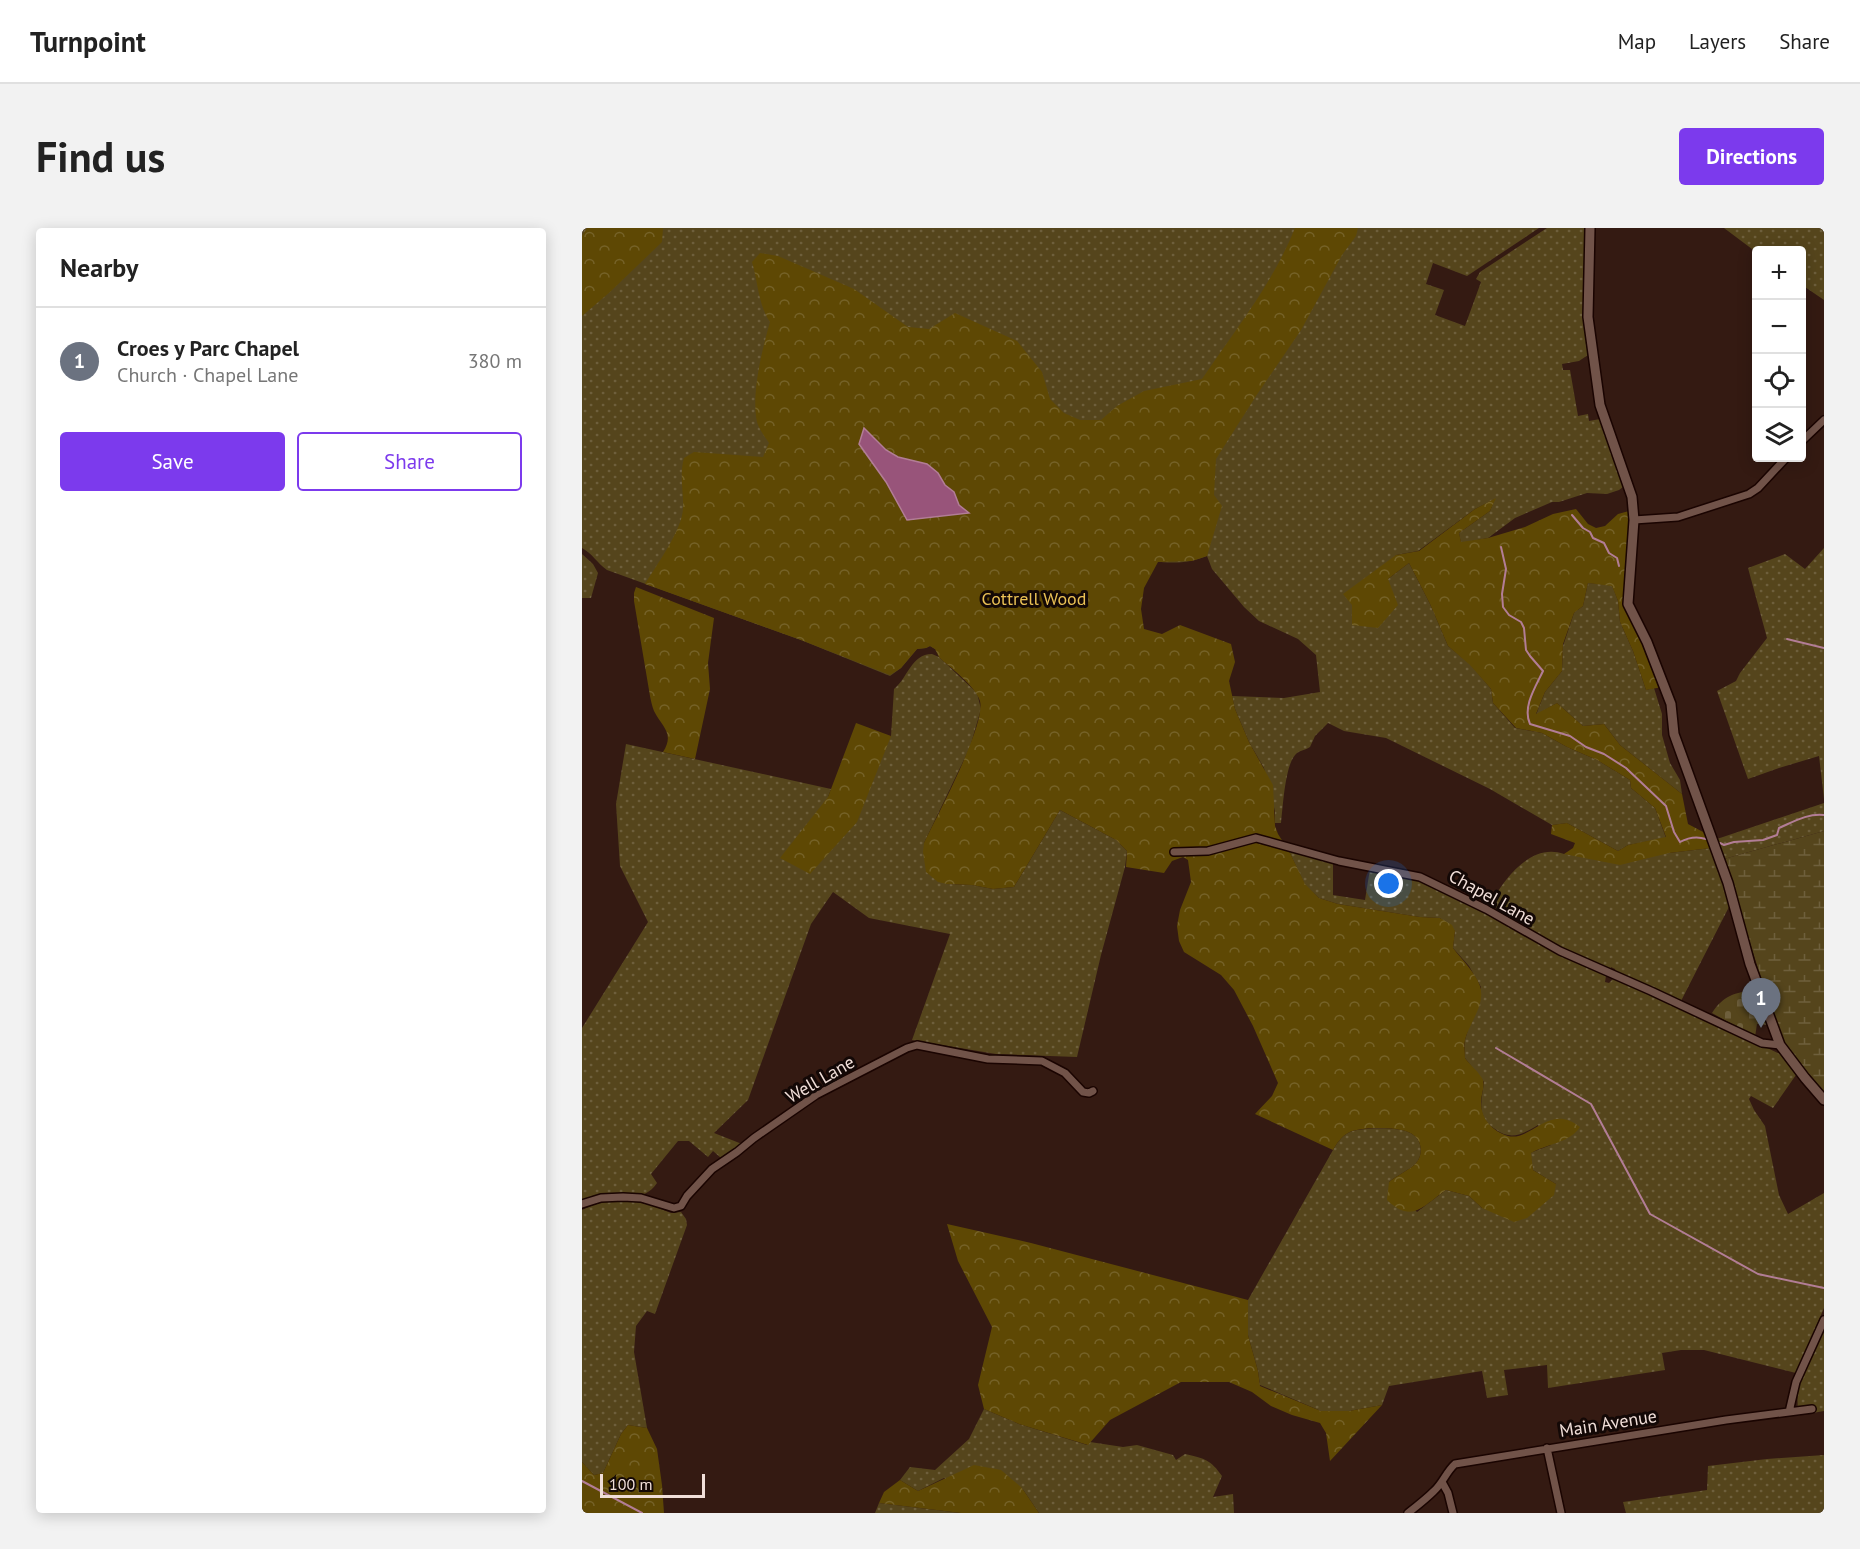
<!DOCTYPE html>
<meta charset="utf-8">
<style>
:root{--surface:#fff;--page:#f2f2f2;--text:#222;--muted:#767676;--line:#e0e0e0;--accent:#7c3aed}
body{margin:0;font-family:"PT Sans",sans-serif;background:var(--page);color:var(--text)}
.controls{position:absolute;right:18px;top:18px;display:grid;overflow:hidden;border-radius:6px;box-shadow:0 3px 15px #0003}
.controls button{width:54px;height:54px;display:grid;place-items:center;padding:0;border:0;border-bottom:2px solid var(--line);background:var(--surface);color:var(--text);font:30px sans-serif}
.scale{position:absolute;left:18px;bottom:15px;width:105px;box-sizing:border-box;padding-left:6px;border:3px solid #f0ded8;border-top:0;font-size:16px;line-height:21px;white-space:nowrap;color:#f0ded8;-webkit-text-stroke:4px #130806;paint-order:stroke}
.you{position:absolute;left:807px;top:656px;width:21px;height:21px;margin:-15px;border:4px solid #fff;border-radius:50%;background:#1a73e8;box-shadow:0 0 0 9px #1a73e833}
.badge{display:grid;place-items:center;width:39px;height:39px;border-radius:50%;background:var(--accent);color:#fff;font-size:20px;font-weight:700}
.pin{position:absolute;translate:-50% -50px;filter:drop-shadow(0 2px 3px #0008)}
.pin::after{content:'';position:absolute;top:32px;width:21px;height:18px;background:inherit;clip-path:polygon(0 0,100% 0,50% 100%)}
.list{margin:0;padding:0;list-style:none}
h2{display:flex;justify-content:space-between;align-items:center;height:78px;margin:0;padding:0 24px;font-size:26px}
h2 small{font-size:20px;font-weight:400;color:var(--muted)}
.list li{display:grid;grid-template-columns:39px 1fr auto;gap:18px;align-items:center;box-sizing:border-box;height:108px;padding:0 24px;border-top:2px solid var(--line)}
.list b{display:block;font-size:22px;white-space:nowrap}
.list p{margin:0;font-size:20px;white-space:nowrap;color:var(--muted)}
.list em{font-size:20px;font-style:normal;color:var(--muted)}
.actions{display:flex;gap:12px;padding:18px 24px}
.actions a{flex:1;padding:14px 0;border:2px solid var(--accent);border-radius:6px;text-align:center;font-size:21px;color:var(--accent)}
.actions .main{background:var(--accent);color:#fff}
.icon{flex:none;width:33px;height:33px;fill:none;stroke:currentColor;stroke-width:2;stroke-linecap:round;stroke-linejoin:round}
.map{position:relative;flex:none;width:1242px;height:1285px;overflow:hidden;border-radius:6px}
header{display:flex;align-items:center;gap:36px;box-sizing:border-box;height:84px;padding:0 30px;background:var(--surface);border-bottom:2px solid var(--line)}
header strong{font-size:28px}
nav{display:flex;gap:33px;margin-inline-start:auto;font-size:21px}
.intro{display:flex;align-items:center;justify-content:space-between;box-sizing:border-box;height:144px;padding:0 36px}
h1{margin:0;font-size:42px}
.button{padding:15px 27px;border-radius:6px;background:var(--accent);color:#fff;font-size:21px;font-weight:700}
main{display:flex;gap:36px;padding:0 36px}
aside{flex:1;background:var(--surface);border-radius:6px;box-shadow:0 3px 15px #0003}
.map>svg:first-child{display:block}
</style>
<header>
<strong>Turnpoint</strong>
<nav><a>Map</a><a>Layers</a><a>Share</a></nav>
</header>
<div class="intro"><h1>Find us</h1><a class="button">Directions</a></div>
<main>
<aside>
<h2>Nearby<small></small></h2>
<ul class="list">
<li><span class="badge" style="background:#6b7280">1</span><div><b>Croes y Parc Chapel</b><p>Church · Chapel Lane</p></div><em>380 m</em></li>
</ul>
<div class="actions"><a class="main">Save</a><a>Share</a></div>
</aside>
<div class="map">
<svg width="1242" height="1285" viewBox="0 0 1242 1285">
<defs>
<pattern id="grass-dots" width="8" height="8" patternUnits="userSpaceOnUse" patternTransform="scale(1.5)"><rect width="8" height="8" fill="#55451c"/><path d="M2 2h.1M6 6h.1" fill="none" stroke="#6e5f3c" stroke-width="1.8" stroke-linecap="round"/></pattern>
<pattern id="forest-crowns" width="20" height="18" patternUnits="userSpaceOnUse" patternTransform="scale(1.5)"><rect width="20" height="18" fill="#5e4804"/><path d="M2 6a3 3 0 1 1 6 0M12 15a3 3 0 1 1 6 0" fill="none" stroke="#756228"/></pattern>
<pattern id="wetland-marsh" width="20" height="14" patternUnits="userSpaceOnUse" patternTransform="scale(1.5)"><rect width="20" height="14" fill="#55451c"/><path d="M1 5h8M5 5V1M11 12h8M15 12V8" fill="none" stroke="#6e5f3c"/></pattern>
<pattern id="cemetery-stones" width="16" height="16" patternUnits="userSpaceOnUse" patternTransform="scale(1.5)"><rect width="16" height="16" fill="#55451c"/><path d="M2 7V4a2 2 0 0 1 4 0v3zM10 15v-3a2 2 0 0 1 4 0v3z" fill="#6e5f3c"/></pattern>
</defs>
<rect width="100%" height="100%" fill="#341a12"/>
<path fill="url(#grass-dots)" d="M0,0H957L885,48L851,35L844,56L862,62L853,87L883,98L899,54L894,51L898,44L965,0H1005L1003,74L1006,127L997,133L980,136L981,142H988L996,188L1006,186L1007,193L1018,191L1028,221L1042,253L1041,259L1037,262L1025,266L1005,265L977,274H970L933,290L906,310L879,315L877,305L908,283L913,271L893,281L836,323L814,327L806,351L827,335L848,376L866,418L888,436L909,461L911,475L933,500L960,505L985,519L1015,532L1048,552L1049,560L1073,580L1084,610L1046,617L1036,623L985,595L970,597L908,561L804,510L762,503L746,495L733,508L728,519C724,522 719,522 715,525C703,534 701,579 699,595H693V583L682,540L667,514L653,481L650,468L702,470L738,464L734,427L716,411L677,393L662,379L630,341L625,328C607,335 591,336 572,333L353,421L348,418L344,420L335,421L319,440L308,448L219,412L25,342C15,335 11,326 0,320Z
M1142,0H1242V72L1220,57V22H1174V24Z
M1242,320V571L1237,528L1197,540L1166,551L1135,463L1154,453L1158,445L1185,410L1166,340L1203,326L1223,341Z
M0,326L11,336L16,345L9,370H0Z
M1006,355L1030,357L1036,373L1038,394L1051,423L1064,462L1072,460L1080,486V507L1088,535L1098,552L1100,566L1038,517L1022,496L1001,498L975,475L954,487L963,464L980,443L981,418L992,385L1001,378Z
M350,426L357,429L395,465L399,481L388,519L342,615L365,656L390,657L411,661L432,659L478,582L534,612L545,623L543,639L519,727L495,829L414,826L330,812L368,706L287,690L251,664L229,696L166,872L132,905L160,916L149,926L139,930L131,923L126,929L107,913H96L69,946L75,955C61,975 47,965 27,965C18,965 8,971 0,975V800L66,694L38,638L34,576L44,516L249,561L246,569L309,508L312,461C326,450 329,426 350,426Z
M1242,575V603L1142,631L1135,611Z
M1129,620L1149,675L1099,773L1035,746L1033,741L1029,739L1028,742L976,719L916,684L911,671C925,648 950,615 982,626L1087,625Z
M706,621L751,634V667L783,672L788,641L838,650L908,687L979,728L1024,748L1023,754L1027,755L1031,751L1072,767L1198,826L1216,844L1191,880L1169,868L1167,871L1172,882L1183,898L1197,967L1206,986L1242,965V1080L1214,1145L1122,1122H1099L1080,1125L1083,1142L966,1160L965,1137L922,1142L926,1167L905,1170L900,1143L807,1158L800,1177L767,1183H739L678,1157L676,1143L666,1107V1072L751,922C755,915 759,909 766,905C777,899 815,899 826,904C839,909 843,924 834,935C829,941 814,948 807,954L835,984L864,962L887,968L900,980L974,956L951,942L948,925L969,917L956,897C941,906 929,913 913,901C908,898 903,893 901,887C897,877 901,864 902,854L883,830V812L899,759L887,738L871,720L873,703L858,690L838,689L756,676L737,670L723,657Z
M37,971L66,976L89,985L99,984L104,991L105,997L73,1086L65,1083L54,1098L52,1124L65,1200L46,1197L39,1206L21,1245L12,1247L0,1234V982L16,975Z
M1242,1099V1183L1213,1188C1218,1180 1214,1169 1216,1160C1220,1139 1233,1118 1242,1099Z
M402,1181L437,1196L505,1217L508,1214L541,1219L555,1217L591,1227L594,1232L603,1226C622,1230 629,1232 640,1248L631,1269L651,1266L652,1285H457L440,1260L362,1250L336,1263L318,1252L328,1239L353,1242L387,1211Z
M1242,1227V1285H1044L1041,1274L1125,1262L1126,1238L1185,1231Z
M297,1275L379,1285H293Z"/>
<path fill="url(#forest-crowns)" fill-rule="evenodd" d="M5,0H81L80,14L28,64L0,88V8Z
M713,0H776L774,8L760,27L719,102L674,168L634,231L632,267L640,278L625,328L610,333L576,334L562,360L559,381L562,401L580,406L598,397L649,416L653,434L647,453L653,481L667,514L691,557L693,598L696,606L708,625L723,656L737,670L756,676L838,689L858,690L870,697L873,703L871,720C880,732 893,744 898,758C904,777 887,795 883,812C882,817 883,824 883,830C888,837 897,844 901,852C903,858 899,867 899,874C899,891 910,903 926,908C949,914 967,874 998,899C988,915 964,916 949,925L951,942L974,956L972,967L945,990L932,994L900,980L887,968L864,962C841,978 830,996 805,972L807,954C814,948 829,941 834,935C843,924 839,909 826,904C815,899 777,898 766,905C759,909 755,915 751,922L673,886L690,868L696,855L671,798L652,762L639,747L602,724L597,713L595,698L598,682L609,654L606,632L601,629L590,633L582,645L544,639L545,623L534,612L478,582L432,659L411,661L390,657L365,656L356,654L344,644L341,624L342,615C355,588 404,497 398,473C393,457 368,440 357,429L353,421L348,418L344,420L335,421L319,440L308,447L219,412L63,356C74,338 100,302 101,281C102,264 97,248 102,230L112,224L181,229L187,215C183,209 177,201 175,194C169,166 180,122 188,94C176,76 176,54 170,34L178,25L196,28L272,61L326,99L347,101L373,85L435,113L460,144L468,171L482,185L498,192H519L535,178L562,163L620,151C653,102 691,55 713,0ZM304,222L316,229L345,236L356,245L363,257L372,264L378,277L386,285L325,292L304,254Z
M914,270L908,283L877,305L879,314L906,310L943,299L971,286L994,281L1006,296L1014,300L1023,298L1036,286L1047,283V328L1042,348L1047,386L1080,459L1064,462L1051,423L1038,394L1036,373L1030,358L1006,355L1001,378L992,385L981,416L980,443L963,464L954,486L975,475L1001,498L1022,496L1038,517L1100,566L1106,596L1123,605L1129,620L1087,625L1038,637L982,626L991,620L993,615L969,606L970,597L985,595L1036,623L1046,617L1084,609L1073,580L1049,560L1048,552L1015,532L985,519L960,505L934,500L911,475L909,461L888,437L866,418L848,376L827,335L806,351L816,377L796,400L770,397V377L761,366L814,327L837,323L893,281Z
M54,359L132,390L126,435L128,461L113,531L81,524C93,505 80,499 72,483C70,478 69,473 68,468L52,373V365Z
M274,495L309,508L275,594L228,646L198,630L246,569Z
M365,996L449,1015L666,1072V1107L676,1143L678,1158L739,1183H767L800,1177L748,1233L744,1205L738,1195L710,1187L689,1178L670,1164L647,1154H599L528,1192L506,1217L437,1196L402,1181L396,1157L410,1099L376,1033Z
M46,1197L65,1200L75,1221L80,1257L82,1285H0V1234L12,1247L21,1245L39,1206Z
M392,1237L419,1242L440,1260L457,1285H379L297,1275L302,1264L318,1252L336,1263Z"/>
<path fill="url(#wetland-marsh)" d="M1242,603V866L1203,819L1197,808L1142,631Z"/>
<path fill="url(#cemetery-stones)" d="M1174,757L1187,797L1175,796L1173,809L1130,785C1141,768 1152,765 1171,762Z"/>
<path fill="#98547a" stroke="#b27d96" stroke-width="1.5" d="M282,200L304,222L316,229L345,236L356,245L363,257L372,264L377,277L387,285L325,292L304,254L277,216Z"/>
<g fill="none" stroke-linecap="round" stroke-linejoin="round">
<path stroke="#b27d96" stroke-width="2" d="M990,287L1001,300L1008,304L1011,310L1022,315L1027,325L1035,330L1037,338
M919,319L924,341L920,366L921,379L927,387L939,394L942,400L944,422L948,428L961,443C954,458 940,479 948,496L988,508L1004,519L1022,526L1044,540L1084,578L1092,604L1098,614C1107,609 1115,608 1124,611
M1205,411L1242,420
M1138,615L1142,617L1152,614L1181,612L1195,607L1197,600C1211,594 1226,585 1242,587
M914,820L1009,876L1068,986L1176,1046L1242,1060
M0,1253L60,1285"/>
<g stroke="#1a0401" stroke-width="10">
<path id="street" d="M1220,213L1242,192
M1052,292L1096,289L1167,266L1176,260L1204,230
M592,624L626,623L674,610L757,633L838,649L904,681L978,723L1069,763L1180,815L1198,817
M0,976L19,970L41,969L59,970L92,980L99,978L105,968L130,941L155,924L172,910L234,867L325,820L335,817L406,831L460,833L483,845L501,864L507,865L511,863
M1207,1184L1214,1154L1242,1092
M965,1220L979,1285
M860,1254L866,1265L871,1285
M826,1285C835,1278 844,1271 852,1263C861,1255 864,1244 873,1236L1144,1192L1230,1181"/>
</g>
<g stroke="#1a0401" stroke-width="12">
<path id="secondary" d="M1008,0L1006,89L1018,177L1050,269L1052,292L1046,376L1065,414L1089,476L1092,506L1146,655L1168,736L1198,817L1223,850L1242,872"/>
</g>
<use href="#street" stroke="#715349" stroke-width="7"/>
<use href="#secondary" stroke="#715349" stroke-width="9"/>
</g>
<g text-anchor="middle" dominant-baseline="central" stroke-width="6" stroke-linejoin="round" paint-order="stroke">
<g font-size="18" fill="#eac155" stroke="#130806">
<text x="452" y="370">Cottrell Wood</text>
</g>
<g font-size="18" fill="#f0ded8" stroke="#130806">
<text transform="translate(910 669) rotate(29)">Chapel Lane</text>
<text transform="translate(238 851) rotate(-30)">Well Lane</text>
<text transform="translate(1026 1195) rotate(-9)">Main Avenue</text>
</g>
</g>
</svg>
<div class="controls">
<button>+</button>
<button>−</button>
<button><svg class="icon" aria-label="locate" viewBox="0 0 24 24"><circle cx="12" cy="12" r="6"/><path d="M12 2v4M12 18v4M2 12h4M18 12h4"/></svg></button>
<button><svg class="icon" aria-label="layers" viewBox="0 0 24 24"><path d="M12 4l9 5-9 5-9-5zM3 14l9 5 9-5"/></svg></button>
</div>
<div class="scale">100 m</div>
<div class="you"></div>
<div class="pin badge" style="left:1179px;top:800px;background:#6b7280">1</div>
</div>
</main>
